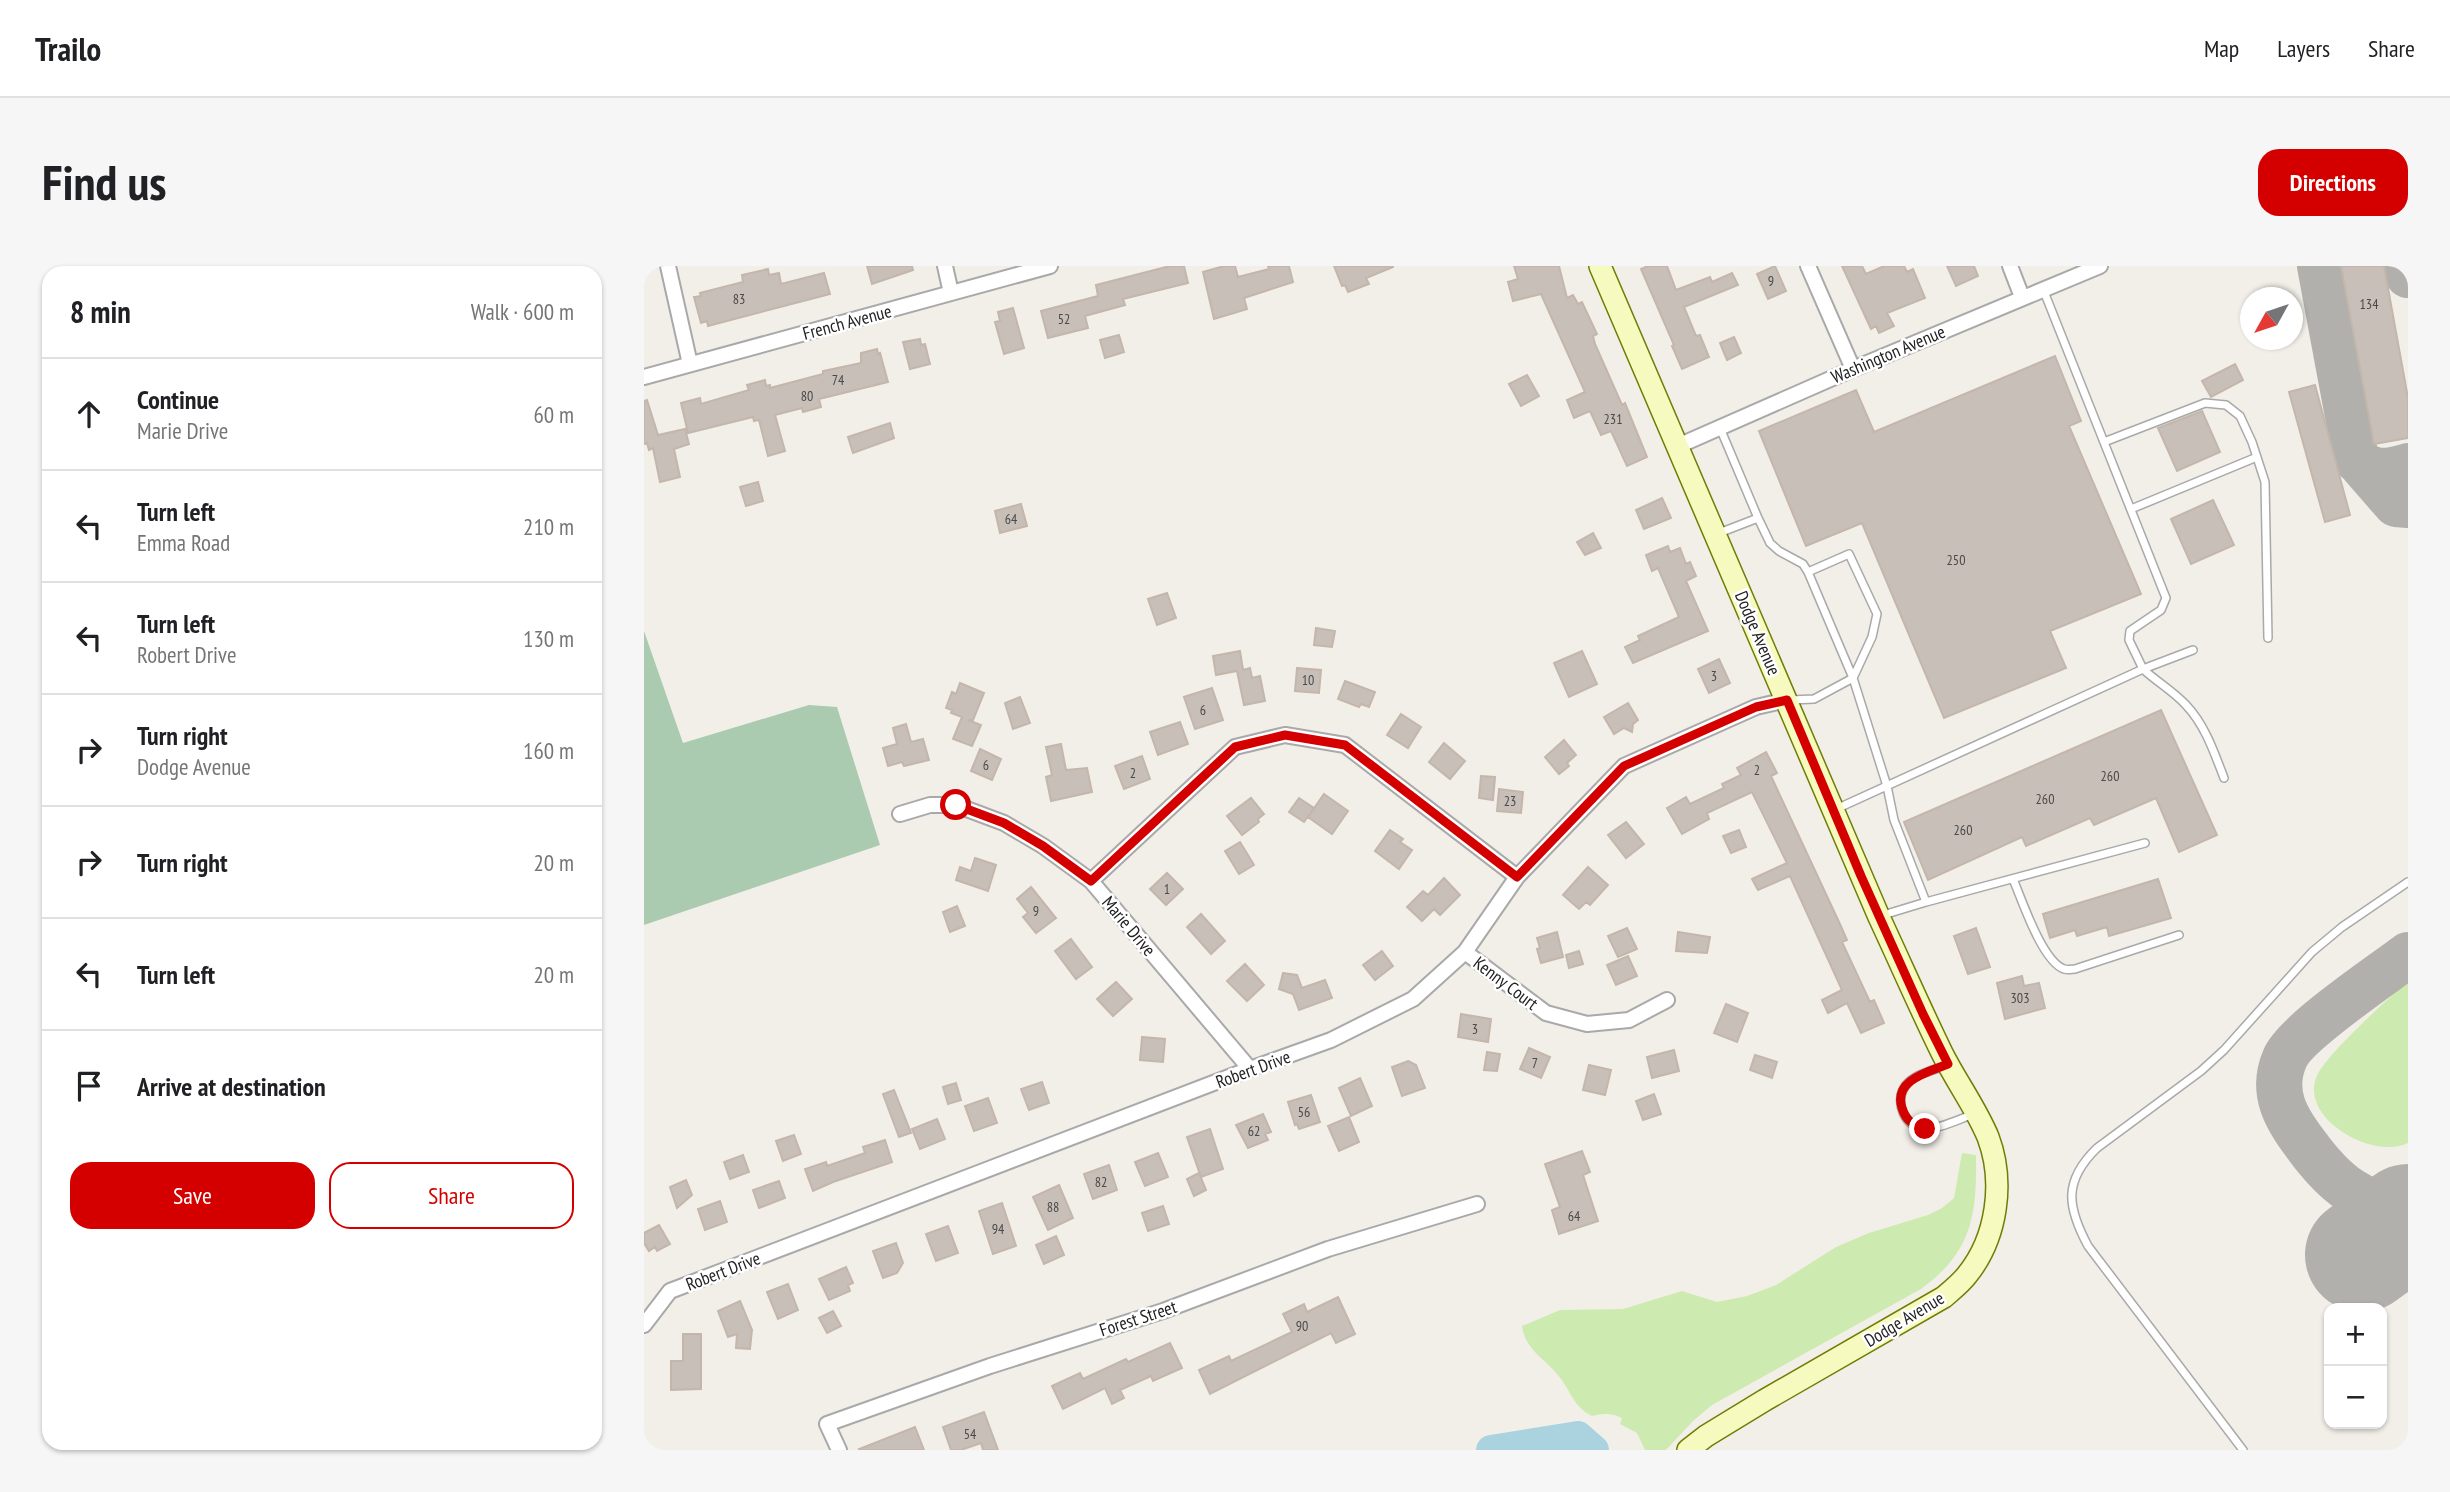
<!DOCTYPE html>
<meta charset="utf-8">
<style>
:root{--surface:#fff;--page:#f6f6f6;--text:#202124;--muted:#757577;--line:#e0e0e0;--accent:#d40000}
body{margin:0;font-family:"PT Sans Narrow",sans-serif;background:var(--page);color:var(--text)}
.controls{position:absolute;right:21px;bottom:21px;display:grid;overflow:hidden;border-radius:14px;box-shadow:0 2px 5px #0004}
.controls button{width:63px;height:63px;display:grid;place-items:center;padding:0;border:0;border-bottom:2px solid var(--line);background:var(--surface);color:var(--text);font:35px sans-serif}
.compass{position:absolute;left:1596px;top:21px;width:63px;height:63px;border-radius:50%;background:var(--surface);box-shadow:0 2px 5px #0004;rotate:230deg}
.stop{position:absolute;width:21px;height:21px;margin:-16px;border:5px solid #d40000;border-radius:50%;background:#fff}
.stop.end{background:#d40000;border-color:#fff;box-shadow:0 2px 7px #0008}
.list{margin:0;padding:0;list-style:none}
h2{display:flex;justify-content:space-between;align-items:center;height:91px;margin:0;padding:0 28px;font-size:30px}
h2 small{font-size:23px;font-weight:400;color:var(--muted)}
.list li{display:grid;grid-template-columns:46px 1fr auto;gap:21px;align-items:center;box-sizing:border-box;height:112px;padding:0 28px;border-top:2px solid var(--line)}
.list b{display:block;font-size:26px;white-space:nowrap}
.list p{margin:0;font-size:23px;white-space:nowrap;color:var(--muted)}
.list em{font-size:23px;font-style:normal;color:var(--muted)}
.actions{display:flex;gap:14px;padding:21px 28px}
.actions a{flex:1;padding:16px 0;border:2px solid var(--accent);border-radius:21px;text-align:center;font-size:24px;color:var(--accent)}
.actions .main{background:var(--accent);color:#fff}
.icon{flex:none;width:38px;height:38px;fill:none;stroke:currentColor;stroke-width:2;stroke-linecap:round;stroke-linejoin:round}
.map{position:relative;flex:none;width:1764px;height:1184px;overflow:hidden;border-radius:21px}
header{display:flex;align-items:center;gap:42px;box-sizing:border-box;height:98px;padding:0 35px;background:var(--surface);border-bottom:2px solid var(--line)}
header strong{font-size:33px}
nav{display:flex;gap:38px;margin-inline-start:auto;font-size:24px}
.intro{display:flex;align-items:center;justify-content:space-between;box-sizing:border-box;height:168px;padding:0 42px}
h1{margin:0;font-size:49px}
.button{padding:18px 32px;border-radius:21px;background:var(--accent);color:#fff;font-size:24px;font-weight:700}
main{display:flex;gap:42px;padding:0 42px}
aside{flex:1;background:var(--surface);border-radius:21px;box-shadow:0 2px 5px #0004}
.map>svg:first-child{display:block}
</style>
<header>
<strong>Trailo</strong>
<nav><a>Map</a><a>Layers</a><a>Share</a></nav>
</header>
<div class="intro"><h1>Find us</h1><a class="button">Directions</a></div>
<main>
<aside>
<h2>8 min<small>Walk · 600 m</small></h2>
<ul class="list">
<li><svg class="icon" aria-label="ahead" viewBox="0 0 24 24"><path d="M12 20V5M6 11l6-6 6 6"/></svg><div><b>Continue</b><p>Marie Drive</p></div><em>60 m</em></li>
<li><svg class="icon" aria-label="left" viewBox="0 0 24 24"><path d="M17 20v-9H6M10 6l-5 5 5 5"/></svg><div><b>Turn left</b><p>Emma Road</p></div><em>210 m</em></li>
<li><svg class="icon" aria-label="left" viewBox="0 0 24 24"><path d="M17 20v-9H6M10 6l-5 5 5 5"/></svg><div><b>Turn left</b><p>Robert Drive</p></div><em>130 m</em></li>
<li><svg class="icon" aria-label="right" viewBox="0 0 24 24"><path d="M7 20v-9h11M14 6l5 5-5 5"/></svg><div><b>Turn right</b><p>Dodge Avenue</p></div><em>160 m</em></li>
<li><svg class="icon" aria-label="right" viewBox="0 0 24 24"><path d="M7 20v-9h11M14 6l5 5-5 5"/></svg><div><b>Turn right</b></div><em>20 m</em></li>
<li><svg class="icon" aria-label="left" viewBox="0 0 24 24"><path d="M17 20v-9H6M10 6l-5 5 5 5"/></svg><div><b>Turn left</b></div><em>20 m</em></li>
<li><svg class="icon" aria-label="arrive" viewBox="0 0 24 24"><path d="M6 21V4h12l-3 4 3 4H6"/></svg><div><b>Arrive at destination</b></div></li>
</ul>
<div class="actions"><a class="main">Save</a><a>Share</a></div>
</aside>
<div class="map">
<svg width="1764" height="1184" viewBox="0 0 1764 1184">
<rect width="100%" height="100%" fill="#f2efe9"/>
<path fill="#cdebb0" d="M1764,715V877C1730,894 1657,854 1672,812C1679,791 1745,732 1764,715Z
M1318,887L1332,889C1333,949 1328,986 1277,1023L1068,1139L1049,1155L1022,1184H1001L993,1167L976,1158L978,1152C968,1147 959,1147 948,1150C930,1141 928,1128 917,1113C904,1094 881,1085 878,1060L916,1044L979,1043L1038,1025L1073,1036L1103,1030L1132,1019L1192,981L1225,967L1284,949L1298,942L1310,932Z"/>
<path fill="#aacbaf" d="M0,365L39,477L165,439L193,441L236,579L0,659Z"/>
<g fill="none" stroke-linecap="round" stroke-linejoin="round">
<path stroke="#aad3df" stroke-width="30" d="M847,1184L934,1170L950,1184"/>
<path stroke="#b1b0ac" stroke-width="46" d="M1676,0L1712,193C1729,209 1743,206 1764,200
M1762,0L1764,9
M1718,199L1752,238L1764,239
M1764,689C1738,709 1652,766 1641,792C1626,826 1642,853 1663,880C1688,914 1719,944 1764,939"/>
<path stroke="#b1b0ac" stroke-width="114" d="M1718,989L1764,955"/>
</g>
<path fill="#c7bfb8" stroke="#c4b6ab" stroke-width="2" d="M223,0H268L269,4L228,18Z
M526,0H540L544,17L479,33L481,39L441,50L444,62L404,72L397,45L454,30L452,19Z
M580,0H591L594,11L625,3L624,0H645L649,16L600,32L603,43L570,53L559,6Z
M690,0H749V1L722,12L725,18L704,26L701,19L698,20Z
M870,0H915L923,32L929,29L934,38L938,36L953,68L949,70L951,78L978,139L981,137L1003,191L983,200L967,165L957,169L946,145L930,152L923,134L941,126L897,28L869,35L864,16L874,13Z
M1004,0H1023L1032,24L1066,11L1068,16L1088,7L1094,19L1040,41L1052,70L1056,69L1065,91L1038,103L1028,80L1030,79L997,3Z
M1131,0L1142,25L1124,33L1113,8Z
M1198,0H1218L1222,8L1240,0H1260L1263,6L1269,3L1281,32L1243,47L1250,60L1235,67L1232,60L1227,63Z
M1303,0H1330L1334,10L1312,20Z
M1697,0H1740L1764,132V172L1730,178Z
M124,3L125,9L135,7L137,18L180,7L186,28L64,60L63,55L57,57L50,31L57,30L56,27L99,16L98,9Z
M369,42L380,82L360,88L351,56L356,55L354,46Z
M475,69L480,86L461,92L456,74Z
M1090,71L1097,87L1083,94L1076,77Z
M276,73L277,79L281,78L286,98L266,103L259,76Z
M233,83L234,88L236,87L244,116L175,133L177,141L159,146L158,142L131,149L141,185L124,190L115,154L110,155L109,151L44,167L37,137L56,132L57,138L105,124L103,119L121,114L122,120L126,119V122L179,108V105L217,97V87Z
M1411,90L1437,155L1425,160L1497,328L1406,365L1422,402L1300,452L1218,257L1162,280L1115,165L1212,124L1230,166Z
M1591,98L1599,114L1567,131L1558,115Z
M883,109L895,130L877,140L865,118Z
M1671,119L1706,249L1681,256L1645,126Z
M3,134L14,169L41,163L45,178L30,183L36,211L16,216L9,182L5,184L3,177L0,178V135Z
M1558,145L1576,186L1533,205L1514,162Z
M246,157L250,172L209,187L204,171Z
M114,216L119,235L102,240L96,221Z
M1018,232L1027,252L1000,263L992,244Z
M1569,234L1590,279L1547,298L1527,253Z
M377,238L383,260L356,267L351,245Z
M949,267L957,282L941,289L933,276Z
M1024,280L1026,286L1036,282L1042,298L1046,296L1052,310L1042,315L1064,365L989,397L981,381L996,374L994,370L1035,351L1014,302L1008,305L1002,289Z
M523,327L532,352L513,359L504,333Z
M672,362L691,365L688,381L670,379Z
M596,385L599,404L606,402L608,412L616,410L621,435L600,439L593,405L572,409L569,390Z
M938,385L953,418L925,431L910,397Z
M1075,393L1086,417L1065,427L1054,403Z
M653,402L677,404L675,427L651,425Z
M701,415L731,426L725,441L717,438L715,441L694,433Z
M316,417L340,427L329,454H324L337,459L328,480L309,473L318,451L307,447L308,444L302,442L308,426L312,428Z
M568,422L579,454L551,463L540,431Z
M376,431L386,457L369,463L361,437Z
M984,437L994,454L989,458L988,466L980,462L970,468L960,451Z
M1517,444L1573,569L1535,586L1512,532L1450,559L1446,552L1382,580L1378,571L1284,614L1260,556Z
M757,448L777,461L764,482L743,469Z
M536,456L544,478L514,489L506,466Z
M262,458L267,476L279,473L285,494L260,500L258,496L244,500L239,482L253,478L249,462Z
M920,474L932,489L923,497L925,500L915,508L901,491Z
M800,477L821,495L806,513L785,496Z
M417,478L422,504L443,502L448,526L407,535L402,511L408,509L402,481Z
M336,483L357,493L348,514L327,505Z
M1122,486L1133,507L1127,510L1195,656L1203,674L1198,676L1226,736L1230,734L1240,757L1217,767L1203,737L1184,747L1178,734L1198,724L1146,610L1114,624L1108,613L1143,597L1108,526L1063,547L1065,553L1038,568L1023,542L1042,531L1046,538L1080,522L1078,518L1097,509L1093,502Z
M498,490L506,513L480,523L471,500Z
M837,510L851,511L849,534L835,532Z
M855,523L879,526L877,547L853,545Z
M680,528L704,545L688,568L664,551Z
M607,532L620,548L614,553L615,556L598,569L583,550Z
M655,532L670,542L660,556L645,546Z
M982,556L1000,578L982,592L964,569Z
M746,564L759,573L756,576L768,584L755,603L731,585Z
M1095,564L1102,581L1087,587L1079,570Z
M596,576L610,599L595,608L581,585Z
M331,592L352,599L344,625L312,614L316,601L327,605Z
M944,601L964,619L946,639L942,636L935,643L919,629Z
M523,607L539,623L522,639L506,623Z
M800,612L816,629L796,649L790,643L778,655L763,641L779,625L784,629Z
M1514,613L1527,652L1465,670L1463,661L1433,670L1431,664L1406,672L1399,648Z
M387,621L412,652L392,667L379,651L384,647L373,633Z
M313,640L321,660L306,666L299,646Z
M557,648L581,675L567,688L543,661Z
M983,662L993,683L974,691L964,670Z
M1332,662L1346,701L1324,708L1310,670Z
M913,666L919,691L897,697L893,683L896,682L893,672Z
M1034,666L1066,671L1063,687L1032,685Z
M427,673L448,701L432,713L411,685Z
M738,685L749,700L731,714L719,699Z
M935,685L939,698L925,702L922,689Z
M984,690L993,710L972,719L963,699Z
M601,698L620,719L603,735L583,715Z
M639,707L653,709L658,722L681,714L688,732L655,744L649,728L635,723Z
M1378,710L1380,720L1395,717L1401,742L1361,753L1353,717Z
M472,716L488,733L469,750L453,733Z
M1082,738L1104,747L1093,776L1070,767Z
M817,748L847,753L844,776L814,771Z
M498,771L521,773L519,796L496,794Z
M885,782L906,791L897,812L876,803Z
M1030,784L1035,805L1008,812L1003,791Z
M843,786L856,788L853,805L840,804Z
M1111,789L1133,796L1128,812L1106,804Z
M764,795L772,799L781,822L758,830L748,801Z
M945,799L967,804L961,829L939,824Z
M716,812L728,840L707,850L695,822Z
M398,816L405,837L385,844L377,823Z
M312,817L317,834L304,838L299,821Z
M250,824L267,867L255,871L239,828Z
M1010,828L1017,848L999,854L992,835Z
M667,829L676,856L655,863L653,858L651,859L644,836Z
M344,832L353,857L330,865L321,840Z
M619,848L627,866L621,868L624,874L604,882L592,859Z
M705,851L715,876L695,885L684,860Z
M293,853L301,873L276,883L268,863Z
M566,863L579,903L557,911L543,871Z
M150,869L157,888L139,895L132,875Z
M241,874L248,896L189,916L169,925L161,903L182,896L183,900L221,887L219,881Z
M938,885L946,906L939,909L954,955L915,968L908,944L916,941L901,898Z
M514,887L524,911L501,920L491,896Z
M99,889L105,906L86,913L80,896Z
M465,899L473,924L449,933L440,908Z
M555,907L562,924L550,930L543,913Z
M42,914L48,929L33,942L26,921Z
M135,915L141,932L115,942L109,924Z
M415,919L429,952L404,964L389,931Z
M76,935L83,956L61,964L54,943Z
M358,937L372,980L349,988L335,945Z
M519,940L525,958L504,965L498,947Z
M15,959L26,978L13,985L11,981L5,985L0,977V967Z
M304,960L314,987L292,995L282,968Z
M412,970L420,989L400,998L392,979Z
M252,977L259,997L253,1007L239,1012L229,985Z
M202,1001L209,1017L204,1019L206,1025L185,1034L175,1013Z
M144,1018L154,1044L134,1053L123,1026Z
M694,1031L711,1068L692,1077L687,1067L566,1128L555,1104L585,1090L587,1095L648,1066L639,1048L660,1038L663,1046Z
M96,1035L108,1064L106,1083L92,1082L93,1068L84,1071L74,1045Z
M189,1045L197,1060L183,1067L175,1052Z
M39,1068H57V1123L27,1124V1095H39Z
M526,1077L538,1102L509,1115L507,1110L476,1124L480,1132L468,1138L461,1122L419,1143L408,1120L436,1107L439,1113L482,1093L484,1096Z
M340,1146L354,1184H339L337,1177L317,1184H307L299,1161Z
M271,1161L280,1184H216L215,1183Z"/>
<g fill="none" stroke-linecap="round" stroke-linejoin="round">
<g stroke="#a9a9a9" stroke-width="10">
<path id="service" d="M1076,162L1114,252
M1460,176L1561,137L1582,139L1596,150L1608,176L1621,216L1624,372
M1487,243L1613,191
M1075,267L1114,252L1126,277L1135,285L1159,298L1164,306L1209,412
M1164,306L1205,288L1233,348L1228,371L1209,412
M1549,384L1499,403C1513,416 1529,425 1542,439C1561,459 1570,486 1580,512
M1147,434L1170,433L1209,412L1243,520L1250,554L1282,636L1236,650
M1190,544L1499,403L1485,374L1486,365L1517,344L1522,332L1399,23
M1369,613C1378,634 1398,695 1420,703C1424,704 1428,703 1431,703L1535,669
M1282,636L1501,577
M1300,800C1287,805 1271,808 1262,819C1249,835 1261,864 1283,863C1298,862 1315,853 1330,848
M1599,1184L1444,980C1423,941 1419,915 1453,882L1557,805L1580,784L1668,686L1698,661L1764,616"/>
</g>
<g stroke="#a9a9a9" stroke-width="18">
<path id="minor" d="M24,0L46,98
M301,0L307,27
M1164,0L1209,103
M1366,0L1378,31
M0,111L406,0
M1034,180L1209,103L1456,0
M256,548L286,539H312L360,557L399,580L447,615L606,803
M447,615L591,481L641,469L701,479L873,611
M821,686L902,747L943,758L985,754L1023,734
M0,1059L26,1025L606,803L687,774L769,733L821,686L873,611L980,500L1112,441L1143,434
M195,1184L183,1158L346,1100L519,1045L684,983L833,938"/>
</g>
<g stroke="#707d05" stroke-width="24">
<path id="secondary" d="M956,0L1235,651C1256,696 1276,742 1298,787C1312,815 1332,842 1344,871C1361,916 1353,972 1323,1009C1317,1017 1308,1024 1300,1031L1121,1134L1062,1170L1044,1184"/>
</g>
<use href="#service" stroke="#fff" stroke-width="7"/>
<use href="#minor" stroke="#fff" stroke-width="14"/>
<use href="#secondary" stroke="#f7fabf" stroke-width="21"/>
</g>
<g fill="none" stroke-linecap="round" stroke-linejoin="round">
<path stroke="#d40000" stroke-width="9" d="M312,539L360,557L399,580L447,615L591,481L641,469L701,479L873,611L980,500L1112,441L1143,434L1217,610L1279,748L1304,798C1284,806 1249,814 1258,842C1262,855 1269,859 1281,863"/>
</g>
<g text-anchor="middle" dominant-baseline="central" stroke-width="5" stroke-linejoin="round" paint-order="stroke">
<g font-size="14" fill="#4b4948">
<text x="1127" y="15">9</text>
<text x="95" y="33">83</text>
<text x="1725" y="38">134</text>
<text x="420" y="53">52</text>
<text x="194" y="114">74</text>
<text x="163" y="130">80</text>
<text x="969" y="153">231</text>
<text x="367" y="253">64</text>
<text x="1312" y="294">250</text>
<text x="1070" y="410">3</text>
<text x="664" y="414">10</text>
<text x="559" y="444">6</text>
<text x="342" y="499">6</text>
<text x="1113" y="504">2</text>
<text x="489" y="507">2</text>
<text x="1466" y="510">260</text>
<text x="1401" y="533">260</text>
<text x="866" y="535">23</text>
<text x="1319" y="564">260</text>
<text x="523" y="623">1</text>
<text x="392" y="645">9</text>
<text x="1376" y="732">303</text>
<text x="831" y="763">3</text>
<text x="891" y="797">7</text>
<text x="660" y="846">56</text>
<text x="610" y="865">62</text>
<text x="457" y="916">82</text>
<text x="409" y="941">88</text>
<text x="930" y="950">64</text>
<text x="354" y="963">94</text>
<text x="658" y="1060">90</text>
<text x="326" y="1168">54</text>
</g>
<g font-size="18" fill="#222" stroke="#fff">
<text transform="translate(203 56) rotate(-15)">French Avenue</text>
<text transform="translate(1244 88) rotate(-23)">Washington Avenue</text>
<text transform="translate(1114 367) rotate(67)">Dodge Avenue</text>
<text transform="translate(485 660) rotate(50)">Marie Drive</text>
<text transform="translate(862 717) rotate(37)">Kenny Court</text>
<text transform="translate(609 803) rotate(-20)">Robert Drive</text>
<text transform="translate(79 1005) rotate(-21)">Robert Drive</text>
<text transform="translate(494 1052) rotate(-18)">Forest Street</text>
<text transform="translate(1260 1053) rotate(-31)">Dodge Avenue</text>
</g>
</g>
</svg>
<div class="controls">
<button>+</button>
<button>−</button>
</div>
<svg class="compass" viewBox="-18 -18 36 36"><path d="M0-13l5 13h-10z" fill="#e53935"/><path d="M0 13l5-13h-10z" fill="#757577"/></svg>
<div class="stop" style="left:312px;top:539px"></div>
<div class="stop end" style="left:1281px;top:863px"></div>
</div>
</main>
